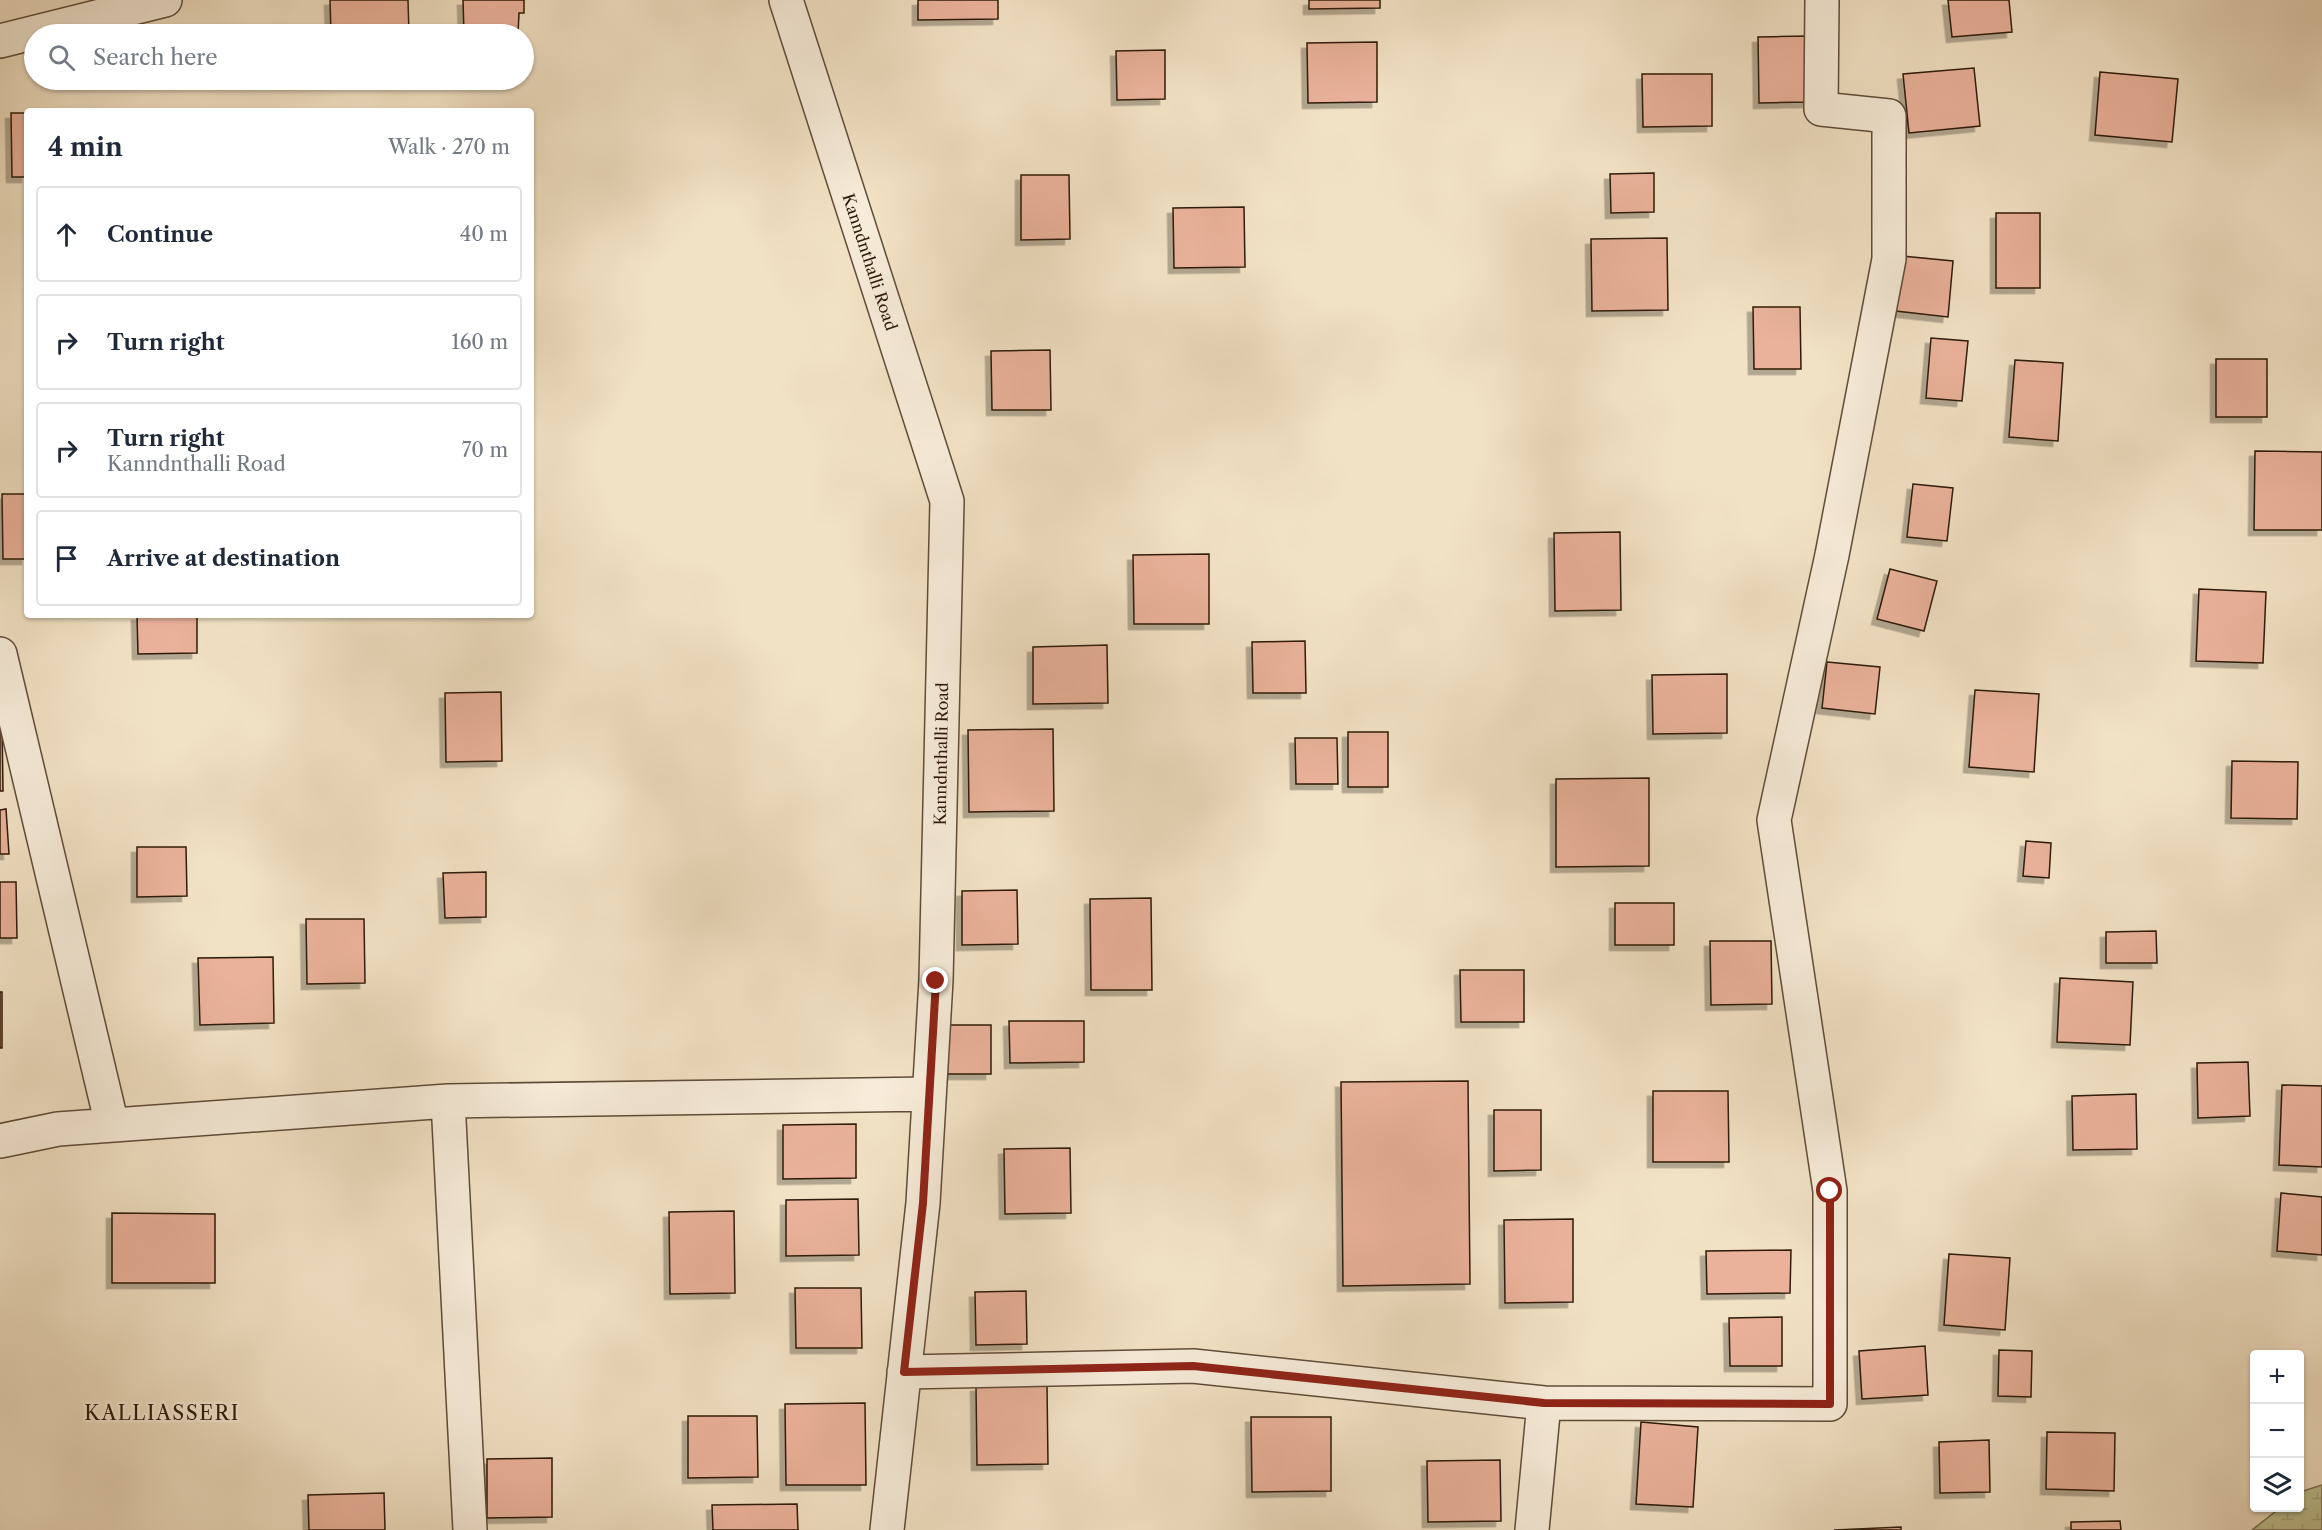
<!DOCTYPE html>
<meta charset="utf-8">
<style>
:root{--surface:#fff;--page:#f2f2f3;--text:#1f2937;--muted:#747a83;--line:#e0e1e3}
body{margin:0;font-family:"Libre Caslon Text",serif;background:var(--page);color:var(--text)}
.controls{position:absolute;right:18px;bottom:18px;display:grid;overflow:hidden;border-radius:6px;box-shadow:0 2px 4px #0004}
.controls button{width:54px;height:54px;display:grid;place-items:center;padding:0;border:0;border-bottom:2px solid var(--line);background:var(--surface);color:var(--text);font:30px sans-serif}
.stop{position:absolute;width:18px;height:18px;margin:-14px;border:4px solid #8f2418;border-radius:50%;background:#fff}
.stop.end{background:#8f2418;border-color:#fff;box-shadow:0 2px 6px #0008}
.list{margin:0;padding:0;list-style:none}
h2{display:flex;justify-content:space-between;align-items:center;height:78px;margin:0;padding:0 24px;font-size:26px}
h2 small{font-size:20px;font-weight:400;color:var(--muted)}
.list li{display:grid;grid-template-columns:39px 1fr auto;gap:18px;align-items:center;box-sizing:border-box;height:96px;margin:0 12px 12px;padding:0 12px;border:2px solid var(--line);border-radius:6px}
.list b{display:block;font-size:22px;white-space:nowrap}
.list p{margin:0;font-size:20px;white-space:nowrap;color:var(--muted)}
.list em{font-size:20px;font-style:normal;color:var(--muted)}
.icon{flex:none;width:33px;height:33px;fill:none;stroke:currentColor;stroke-width:2;stroke-linecap:round;stroke-linejoin:round}
.map{position:relative;flex:none;width:2322px;height:1530px;overflow:hidden}
.search{position:absolute;background:var(--surface);box-shadow:0 2px 4px #0004;left:24px;top:24px;width:510px;height:66px;display:flex;align-items:center;gap:15px;box-sizing:border-box;padding:0 21px;border-radius:33px;color:var(--muted);font-size:22px}
.panel{position:absolute;background:var(--surface);box-shadow:0 2px 4px #0004;left:24px;top:108px;width:510px;height:510px;border-radius:6px}
.map>svg:first-child{display:block}
</style>
<div class="map">
<svg width="2322" height="1530" viewBox="0 0 2322 1530">
<defs>
<pattern id="wetland-marsh" width="20" height="14" patternUnits="userSpaceOnUse" patternTransform="scale(1.5)"><rect width="20" height="14" fill="#bec292"/><path d="M1 5h8M5 5V1M11 12h8M15 12V8" fill="none" stroke="#a4a67d"/></pattern>
<filter id="shadow"><feDropShadow dx="-5.5" dy="5.5" stdDeviation="0" flood-color="#0004"/></filter>
</defs>
<rect width="100%" height="100%" fill="#f2e2c5"/>
<filter id="stains"><feTurbulence type="fractalNoise" baseFrequency=".00333" numOctaves="4"/><feColorMatrix values="0 0 0 0 .2 0 0 0 0 .09 0 0 0 0 .02 0 0 0 .5 -.17"/></filter>
<radialGradient id="worn" r=".72"><stop offset=".6" stop-color="#630" stop-opacity="0"/><stop offset="1" stop-color="#630" stop-opacity=".3"/></radialGradient>
<path fill="url(#wetland-marsh)" stroke="#766e4e" stroke-width="1.5" d="M2322,1485V1530H2252L2280,1508H2300V1492Z"/>
<path fill="#eab29b" stroke="#2e1a09" stroke-width="1.5" filter="url(#shadow)" d="M330,0H408L409,34H331Z
M463,0H524V13H519L518,34H464Z
M918,0H998V19L918,20Z
M1309,0H1380V8L1309,9Z
M1948,0H2009L2012,32L1952,37Z
M1809,36V102L1759,103L1758,37Z
M1377,42V102L1308,103L1307,43Z
M1165,50V99L1117,100L1116,51Z
M1974,68L1980,126L1909,133L1903,74Z
M2100,72L2178,79L2172,142L2095,135Z
M1642,74H1712V126L1643,127Z
M11,113H27V177H12Z
M1654,173V212L1611,213L1610,174Z
M1021,175H1069L1070,239L1021,240Z
M1244,207L1245,267L1174,268L1173,208Z
M1996,213H2040V288H1996Z
M1667,238L1668,310L1592,311L1591,239Z
M1902,256L1953,261L1948,317L1896,311Z
M1753,307H1800L1801,369H1754Z
M1931,338L1968,341L1962,401L1926,398Z
M1050,350L1051,410H992L991,351Z
M2216,359H2267V417H2216Z
M2015,360L2063,363L2058,441L2009,437Z
M2255,451L2322,452V530H2254Z
M1913,484L1953,488L1947,541L1907,537Z
M2,494H27V559H3Z
M1620,532L1621,610L1555,611L1554,533Z
M1209,554V624H1134L1133,555Z
M1890,569L1937,581L1924,631L1877,619Z
M2199,589L2266,592L2263,663L2196,661Z
M137,615H197V653L138,654Z
M1305,641L1306,693H1253L1252,642Z
M1107,645L1108,703L1033,704V647Z
M1827,662L1880,667L1875,714L1822,708Z
M1727,674V733L1653,734L1652,675Z
M1975,690L2039,694L2034,772L1969,767Z
M501,692L502,761L446,762L445,693Z
M0,722H2L3,791H0Z
M1053,729L1054,811L969,812L968,730Z
M1348,732H1388V787H1348Z
M1295,738H1337L1338,784H1296Z
M2232,761L2298,762L2297,819L2231,818Z
M1649,778V866L1556,867V779Z
M6,809L9,854H0V810Z
M2026,841L2051,843L2049,878L2023,876Z
M137,847H186L187,896L137,897Z
M486,872V917L445,918L443,873Z
M0,882H16L17,938H0Z
M1017,890L1018,944L962,945V891Z
M1151,898L1152,990H1091L1090,899Z
M1615,903H1674V945H1615Z
M306,919H364L365,983L307,984Z
M2156,931L2157,963H2106V932Z
M1710,941H1771L1772,1004L1711,1005Z
M273,957L274,1023L200,1025L198,958Z
M1460,970H1524V1022H1461Z
M2060,978L2133,982L2130,1045L2057,1042Z
M0,992H2V1048H0Z
M1009,1021H1084V1062L1010,1063Z
M946,1025H991V1074H946Z
M2248,1062L2250,1116L2198,1118L2197,1063Z
M1468,1081L1470,1284L1343,1286L1341,1082Z
M2282,1085L2322,1086V1167L2279,1165Z
M1653,1091H1728L1729,1162H1653Z
M2136,1094L2137,1149L2073,1150L2072,1096Z
M1494,1110H1541V1170L1494,1171Z
M856,1124V1178L783,1179V1125Z
M1070,1148L1071,1213L1005,1214L1004,1149Z
M2281,1193L2322,1197V1255L2277,1251Z
M858,1199L859,1255L786,1256V1200Z
M734,1211L735,1293L670,1294L669,1212Z
M112,1213L215,1214V1283H112Z
M1573,1219V1302L1505,1303L1504,1220Z
M1791,1250L1790,1293L1707,1294L1706,1251Z
M1949,1254L2010,1258L2005,1330L1944,1325Z
M795,1288H861L862,1348H796Z
M1026,1291L1027,1344L976,1345L975,1292Z
M1782,1317V1366H1730L1729,1318Z
M1925,1346L1928,1395L1862,1399L1859,1351Z
M1999,1350L2032,1351L2031,1397L1998,1396Z
M1047,1385L1048,1464L977,1465L976,1386Z
M865,1403L866,1485H786L785,1404Z
M688,1416H757L758,1477L688,1478Z
M1251,1417H1331V1491L1252,1492Z
M1641,1422L1698,1427L1693,1507L1636,1504Z
M2047,1432L2115,1433L2114,1491L2046,1489Z
M1989,1440L1990,1492L1940,1493L1939,1442Z
M552,1458V1517L487,1518V1459Z
M1500,1460L1501,1521L1428,1522L1427,1461Z
M384,1493L385,1530H309L308,1495Z
M797,1504L798,1530H713L712,1505Z
M2120,1521L2121,1530H2071V1522Z
M1901,1527V1530H1834Z"/>
<g fill="none" stroke-linecap="round" stroke-linejoin="round">
<g stroke="#5f4c38" stroke-width="36">
<path id="minor" d="M786,0L947,501L936,980L923,1203L887,1530
M0,41L165,0
M0,654L112,1125
M448,1101L929,1094
M0,1141L58,1129L448,1101L470,1530
M904,1372L1193,1366L1544,1403
M1532,1530L1544,1403L1830,1404V1191L1774,820L1832,555L1889,259V116L1821,109L1822,0"/>
</g>
<use href="#minor" stroke="#f7ecd9" stroke-width="33"/>
</g>
<g fill="none" stroke-linecap="round" stroke-linejoin="round">
<path stroke="#8f2418" stroke-width="8" d="M936,981L923,1203L904,1372L1193,1366L1544,1403L1830,1404V1191"/>
</g>
<g text-anchor="middle" dominant-baseline="central" stroke-width="5" stroke-linejoin="round" paint-order="stroke">
<g font-size="16" fill="#2e1a09" stroke="#f7ecd9">
<text transform="translate(870 262) rotate(72)">Kanndnthalli Road</text>
<text transform="translate(941 754) rotate(-89)">Kanndnthalli Road</text>
</g>
<g font-size="20" letter-spacing="1.5" fill="#2e1a09" stroke="#f7ecd9">
<text x="162" y="1413">KALLIASSERI</text>
</g>
</g>
<rect width="100%" height="100%" filter="url(#stains)"/>
<rect width="100%" height="100%" fill="url(#worn)"/>
</svg>
<div class="controls">
<button>+</button>
<button>−</button>
<button><svg class="icon" aria-label="layers" viewBox="0 0 24 24"><path d="M12 4l9 5-9 5-9-5zM3 14l9 5 9-5"/></svg></button>
</div>
<div class="stop" style="left:1830px;top:1191px"></div>
<div class="stop end" style="left:936px;top:981px"></div>
<div class="search"><svg class="icon" aria-label="search" viewBox="0 0 24 24"><circle cx="10" cy="10" r="6"/><path d="M15 15l6 6"/></svg>Search here</div>
<section class="panel">
<h2>4 min<small>Walk · 270 m</small></h2>
<ul class="list">
<li><svg class="icon" aria-label="ahead" viewBox="0 0 24 24"><path d="M12 20V5M6 11l6-6 6 6"/></svg><div><b>Continue</b></div><em>40 m</em></li>
<li><svg class="icon" aria-label="right" viewBox="0 0 24 24"><path d="M7 20v-9h11M14 6l5 5-5 5"/></svg><div><b>Turn right</b></div><em>160 m</em></li>
<li><svg class="icon" aria-label="right" viewBox="0 0 24 24"><path d="M7 20v-9h11M14 6l5 5-5 5"/></svg><div><b>Turn right</b><p>Kanndnthalli Road</p></div><em>70 m</em></li>
<li><svg class="icon" aria-label="arrive" viewBox="0 0 24 24"><path d="M6 21V4h12l-3 4 3 4H6"/></svg><div><b>Arrive at destination</b></div></li>
</ul>
</section>
</div>
